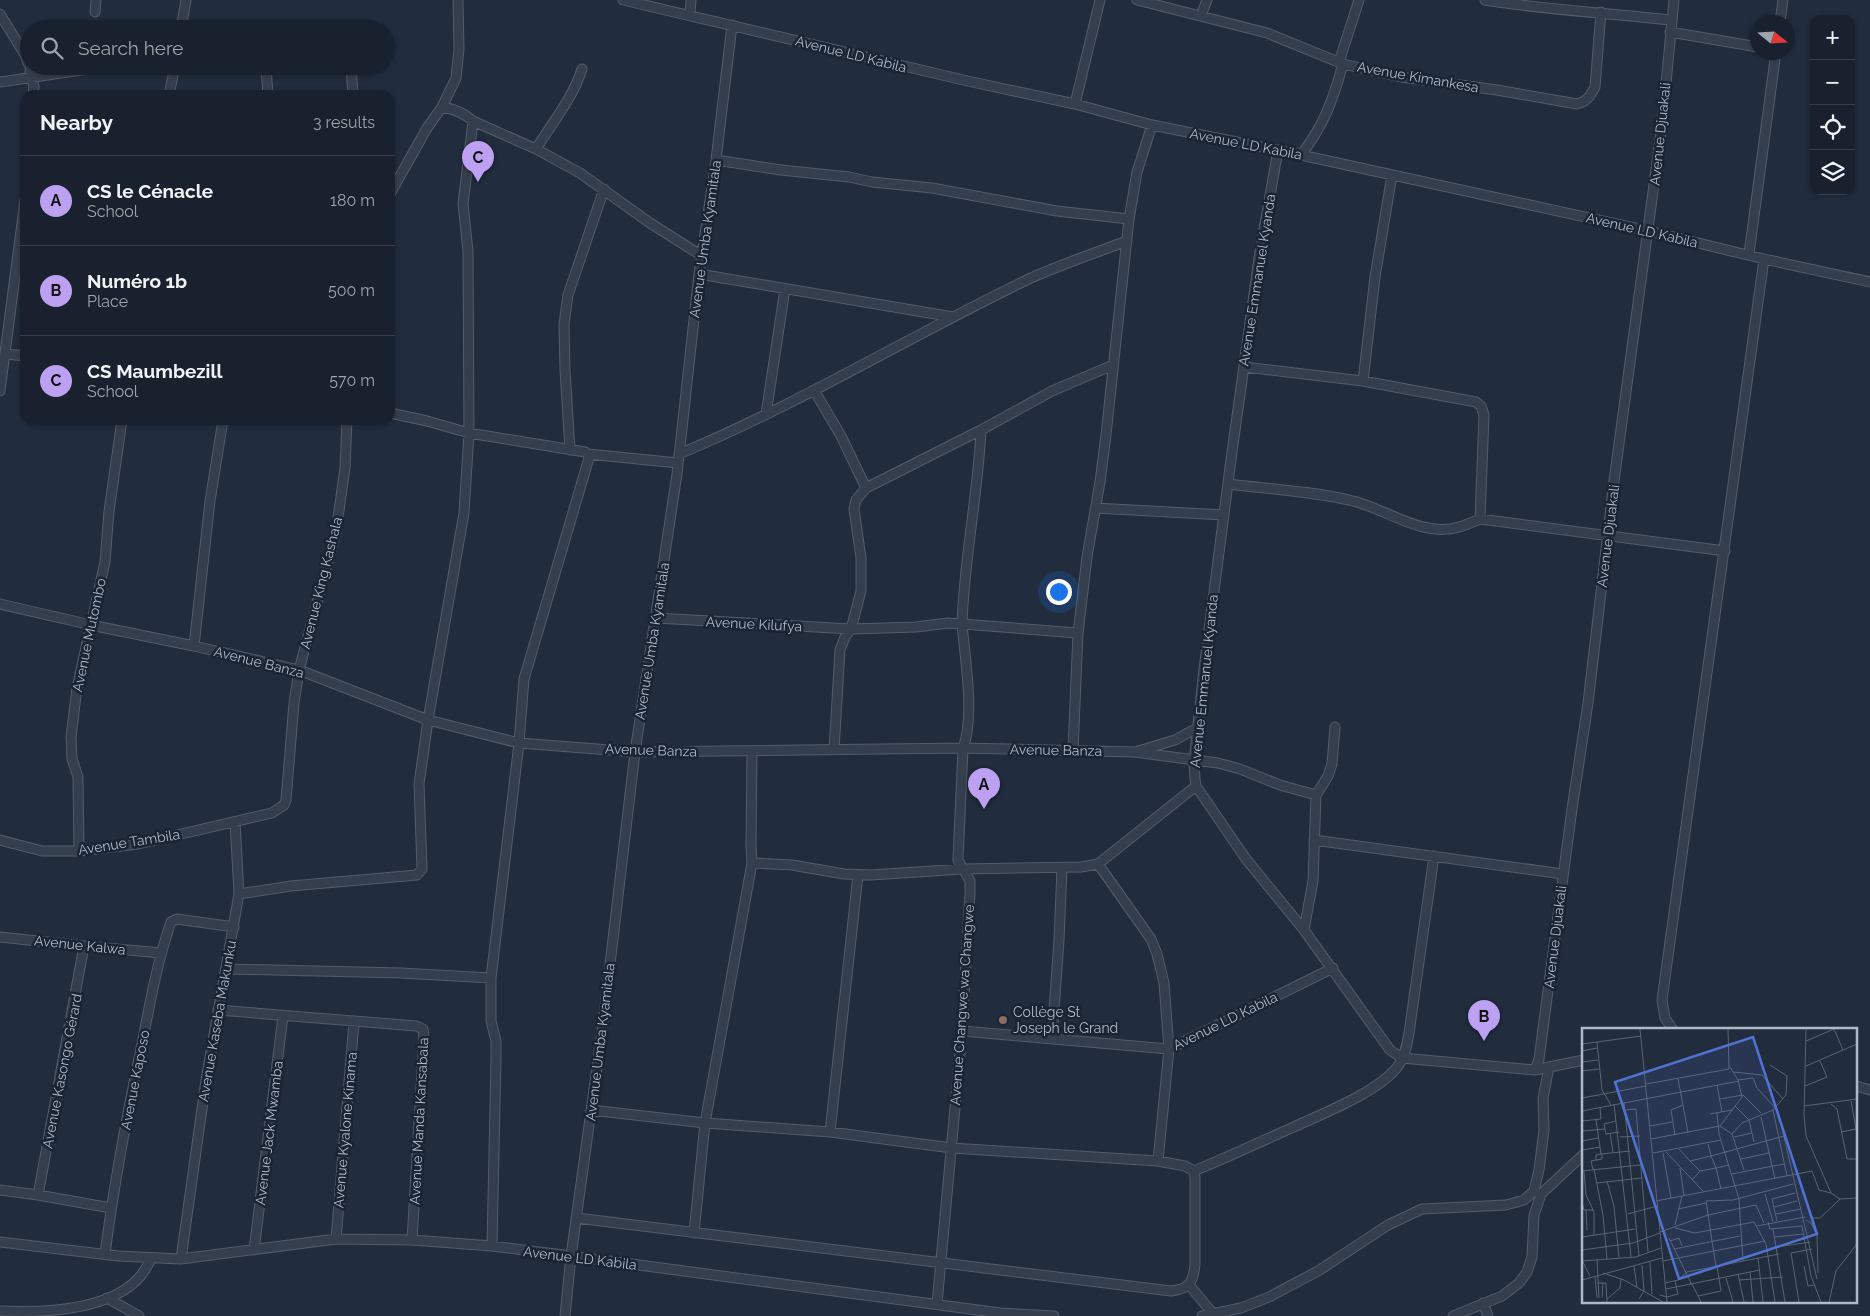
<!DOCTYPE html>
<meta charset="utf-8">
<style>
:root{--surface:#19212e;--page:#262e3a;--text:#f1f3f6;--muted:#9fa3aa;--line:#373e4a;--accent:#bca0f2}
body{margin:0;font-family:Raleway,sans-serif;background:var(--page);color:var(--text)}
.controls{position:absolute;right:15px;top:15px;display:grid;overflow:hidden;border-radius:10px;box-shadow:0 1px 4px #0004}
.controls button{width:45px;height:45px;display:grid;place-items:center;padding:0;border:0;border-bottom:1px solid var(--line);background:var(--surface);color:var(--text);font:25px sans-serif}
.compass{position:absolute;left:1750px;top:15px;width:45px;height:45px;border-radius:50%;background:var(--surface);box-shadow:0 1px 4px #0004;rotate:108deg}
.you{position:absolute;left:1058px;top:591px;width:18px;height:18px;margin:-12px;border:4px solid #fff;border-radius:50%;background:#1a73e8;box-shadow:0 0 0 8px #1a73e833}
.badge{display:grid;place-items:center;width:32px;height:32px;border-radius:50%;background:var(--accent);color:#111;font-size:16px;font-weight:700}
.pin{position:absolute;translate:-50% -41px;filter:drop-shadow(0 1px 2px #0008)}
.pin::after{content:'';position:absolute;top:26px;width:18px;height:15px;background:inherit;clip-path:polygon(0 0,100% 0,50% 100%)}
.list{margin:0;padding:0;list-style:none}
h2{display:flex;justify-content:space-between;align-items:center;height:65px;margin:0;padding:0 20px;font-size:21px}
h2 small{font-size:16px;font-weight:400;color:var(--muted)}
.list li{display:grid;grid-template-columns:32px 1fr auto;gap:15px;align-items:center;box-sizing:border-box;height:90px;padding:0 20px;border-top:1px solid var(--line)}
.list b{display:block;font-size:19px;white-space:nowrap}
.list p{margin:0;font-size:16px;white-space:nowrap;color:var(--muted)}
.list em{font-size:16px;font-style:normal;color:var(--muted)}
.icon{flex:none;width:28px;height:28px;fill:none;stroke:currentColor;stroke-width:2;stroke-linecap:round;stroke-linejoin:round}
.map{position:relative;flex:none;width:1870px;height:1316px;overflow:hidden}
.search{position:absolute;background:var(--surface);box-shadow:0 1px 4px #0004;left:20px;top:20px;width:375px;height:55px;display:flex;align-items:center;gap:12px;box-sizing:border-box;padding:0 18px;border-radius:28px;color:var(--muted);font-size:19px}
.panel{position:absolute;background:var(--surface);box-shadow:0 1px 4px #0004;left:20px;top:90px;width:375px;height:335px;border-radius:15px}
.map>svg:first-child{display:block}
</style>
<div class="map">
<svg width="1870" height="1316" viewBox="0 0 1870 1316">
<rect width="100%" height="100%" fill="#212c3d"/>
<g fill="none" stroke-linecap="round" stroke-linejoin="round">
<g stroke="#535c6b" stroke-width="11">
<path id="street" d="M623,0L972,82L1075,104L1152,125L1301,155L1649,231L1764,259L1870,282
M1137,0L1267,33L1343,64L1401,77L1497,90L1577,104C1588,101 1590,96 1595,87L1601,12
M1485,0C1547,10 1609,13 1671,20
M95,12L96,0
M0,14L25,55L29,65
M690,15L691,0
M1201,16L1207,0
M1780,22L1783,0
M181,29L186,0
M371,29L378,28
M1670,32L1758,47
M1339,62L1359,0
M266,66L268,95
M351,66L353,95
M30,71L34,87L33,95
M0,82L109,66
M169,95L175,66
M1075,104L1100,0
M473,121L536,149L580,173L650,223L702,256
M536,149C552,123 573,98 582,69
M1278,150L1259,258L1232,452L1204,669L1194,761L1195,779L1196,786L1246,859L1304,930L1390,1050L1402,1058L1535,1070L1549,1067
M1301,155C1324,125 1333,100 1343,64
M716,160L781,170L849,177L872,182L932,188L1057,211L1129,219
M390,194L427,128L442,107
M1749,254L1776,52
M699,274L953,317
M6,354L25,356
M1244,367L1363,381L1476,402L1481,406L1484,415L1480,519L1725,551
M1363,381L1375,277L1392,175
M814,390L841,436L866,488L981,430
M0,391L25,200
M390,413L427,421L469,433L585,452L588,454L589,458L524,679L519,743L491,978V1021L496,1041V1058L492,1246
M766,414L785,289
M570,450L565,370L564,324L568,295L604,189
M588,454L678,463
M679,454C800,404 913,334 1031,278C1062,264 1095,253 1127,241
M1228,484C1269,489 1312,491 1353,501C1387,509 1422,538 1459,527C1466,525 1473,522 1480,519
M1095,508L1224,515
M0,604L91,625L194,646L299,670L428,720L519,743L635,752L963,748L1134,752L1218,763L1240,769L1280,785L1316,795
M656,618L851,629L861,591V558L854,509L856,500L866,488
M194,646L210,501L223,420
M834,750L840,650L845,637L851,629L916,627L948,623L962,624C964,559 978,495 981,430L1052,391L1113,365
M1073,750L1078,633L1087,557L1100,482L1106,435L1129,219L1137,172L1152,125
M1135,752L1175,740L1197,728
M0,840L42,851H79L138,844L272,813L284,805L286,800L294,703L299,670L336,532L345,468L347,420
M1314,840L1563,874
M79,851L78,777L72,759L71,737L77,688L105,562L109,511L122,420
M752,863L792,865L844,874L871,875L963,869L1081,867L1098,864L1196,786
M239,894L291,886L417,875L422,869L419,784L428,720L464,513L469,433L468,251L463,204L473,121C464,113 455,109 442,107L456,78L459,49L458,0
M1304,930L1313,881L1316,795L1328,776L1332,764L1335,727
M0,937L84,946L161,953
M227,969L401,973L491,978
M218,1010L416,1026L423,1029L424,1038L412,1240
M1673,1030L1665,1018L1662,1000L1764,259
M962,1031L1169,1049L1333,968
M1052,1038L1059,940L1062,868
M1535,1070L1539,1059L1572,809L1588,703L1614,481L1662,125L1674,0
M1856,1086L1870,1090
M591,1110L705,1123L830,1132L952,1148L1158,1161
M830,1132L858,875
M1194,1171C1228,1157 1262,1141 1296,1126C1324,1113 1380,1091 1398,1066C1405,1057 1407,1044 1409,1033L1434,856
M0,1190L38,1195L111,1208
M38,1195L84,946
M577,1218L1171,1291C1189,1289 1193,1283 1195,1265V1178L1194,1171L1185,1166L1158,1161L1169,1049L1164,983L1157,954L1151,939L1098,864
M694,1233L705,1123L752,863L751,845L752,751
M336,1239L354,1022
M0,1242L118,1256L181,1259L336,1239L412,1240L492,1246L571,1256L1000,1313L1054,1316
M254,1250L283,1016
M105,1254C114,1184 127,1114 142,1044C150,1003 157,962 171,922L177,919L234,927
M181,1259L206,1080L239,894L235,822
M1189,1285L1215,1316
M107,1298L139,1316
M1483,1303L1488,1316
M937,1304L962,1031L970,893V881L958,860L963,748C975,716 965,659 962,624L1078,633
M0,1311C47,1313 131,1311 151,1258
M565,1316L571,1256L603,1024L635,752L677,474L699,274L716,160L732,25
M1202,1316L1241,1308L1269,1297L1318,1271L1388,1225L1422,1209L1506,1205L1524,1200L1534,1191L1539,1170L1544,1130L1543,1098L1549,1067L1584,1060
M1453,1316L1502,1296L1519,1283L1527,1272L1532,1257L1534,1215L1541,1194L1584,1154"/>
</g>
<use href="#street" stroke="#353e4d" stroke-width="9"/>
</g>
<circle fill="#8d6e63" stroke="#1a2432" stroke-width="2" cx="1003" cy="1020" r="5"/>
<g text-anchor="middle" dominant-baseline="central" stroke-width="5" stroke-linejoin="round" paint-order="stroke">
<g font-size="14" fill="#b0b9c9" stroke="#1a2432">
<text transform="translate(851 54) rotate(14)">Avenue LD Kabila</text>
<text transform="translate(1418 77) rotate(10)">Avenue Kimankesa</text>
<text transform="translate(1660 134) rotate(-84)">Avenue Djuakali</text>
<text transform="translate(1246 144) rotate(11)">Avenue LD Kabila</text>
<text transform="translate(1642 230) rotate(13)">Avenue LD Kabila</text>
<text transform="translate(705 239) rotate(-82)">Avenue Umba Kyamitala</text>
<text transform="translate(1257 280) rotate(-81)">Avenue Emmanuel Kyanda</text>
<text transform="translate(1608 536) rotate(-83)">Avenue Djuakali</text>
<text transform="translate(321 583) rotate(-76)">Avenue King Kashala</text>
<text transform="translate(754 624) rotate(3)">Avenue Kilufya</text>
<text transform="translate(89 635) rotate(-78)">Avenue Mutombo</text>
<text transform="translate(652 641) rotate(-81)">Avenue Umba Kyamitala</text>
<text transform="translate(259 662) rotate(14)">Avenue Banza</text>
<text transform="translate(1204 681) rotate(-84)">Avenue Emmanuel Kyanda</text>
<text transform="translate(651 750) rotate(2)">Avenue Banza</text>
<text transform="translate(1056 750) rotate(1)">Avenue Banza</text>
<text transform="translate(129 842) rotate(-9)">Avenue Tambila</text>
<text transform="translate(1555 937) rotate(-83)">Avenue Djuakali</text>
<text transform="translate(80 945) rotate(6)">Avenue Kalwa</text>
<text transform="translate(962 1005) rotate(-86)">Avenue Changwe wa Changwe</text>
<text transform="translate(217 1021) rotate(-80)">Avenue Kaseba Makunku</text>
<text transform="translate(1225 1021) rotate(-26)">Avenue LD Kabila</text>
<text transform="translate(600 1042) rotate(-83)">Avenue Umba Kyamitala</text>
<text transform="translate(62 1071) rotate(-79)">Avenue Kasongo Gérard</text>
<text transform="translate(135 1080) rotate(-79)">Avenue Kaposo</text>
<text transform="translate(419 1121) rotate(-87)">Avenue Manda Kansabala</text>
<text transform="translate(345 1130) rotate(-85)">Avenue Kyalone Kinama</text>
<text transform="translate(269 1133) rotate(-83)">Avenue Jack Mwamba</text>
<text transform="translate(580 1258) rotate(7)">Avenue LD Kabila</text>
</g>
<g font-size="14" fill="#b0b9c9" stroke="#1a2432" text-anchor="start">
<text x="1013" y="1012">Collège St<tspan x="1013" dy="16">Joseph le Grand</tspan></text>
</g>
</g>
<g transform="translate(1582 1028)">
<rect width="275" height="275" fill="#212c3d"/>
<path fill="none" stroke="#5a6475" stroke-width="1" d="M58,1L85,274M224,1L222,87L224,108L249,165L258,171M252,1L261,22M224,13L252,1M15,14L20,62L29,77M0,16L59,8M0,23L15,20M0,34L16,32M224,38L275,16M148,39L156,52L171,50L175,60L196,83L235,251M0,43L17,41M152,44L180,47L201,71M64,56L147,41L146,1M135,57L140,84M223,58L245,49L238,33M0,70L64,58M138,71L161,67L179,85M269,73L274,101M42,74L57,228M32,76L49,229M249,76L255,81L265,131H275M101,77L106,105M153,78L167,92L172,114M222,78L275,71M43,82L54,81L66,224M191,82L205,148M0,83L157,53M135,85L137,106L157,171L161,233M128,86L150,82M179,89L193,151M14,92L19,126L14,127V132M0,93L19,91L18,79M68,98L90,94M138,98L150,106L162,142M23,101L22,96L34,93M23,101L24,106L37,104M0,103L23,101M259,104L274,101L275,104M28,105L31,124M150,106L160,95L191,82L204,67L205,48L188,37M93,107L89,82L101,77L96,51M38,109L58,108M152,109L170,105M69,111L138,98L160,69L156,52M0,113L16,110M126,116L129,128L202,108M97,121L108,133L129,128L134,140L147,137M0,122L18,119M84,124L121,163M71,125L139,112M81,125L89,170M19,126L48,123M159,131L187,125M108,133L118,143L110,152M98,140L102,168M12,141L21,187L25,231M11,142L9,133L20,131V126M0,143L58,137M2,143L4,167L12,184V207M118,143L134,140L139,161M150,146L202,136M25,153L32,178L37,230M15,155L59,150M183,166L191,194M74,173L230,143L237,162L249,165M0,175L2,182H11M192,179L215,173M96,181L124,175M4,182L5,202M46,186L75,178M194,186L219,181M224,192L229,195L235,207L236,245M195,193L190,171L213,165M186,194L188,201L220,198M229,194L231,190H238L258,171L275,170M93,197L100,168M175,198L223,189M220,198L229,248L239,274M93,200L113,205L172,194L184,216L193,274M191,201L203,274M78,204L126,187L174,177L182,195M0,209L53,201M193,209L221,206M87,210L110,257M88,213L97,210L100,218M130,213L124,173L151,172L211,156M130,213L134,238M195,219L228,214M92,221L158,208M0,222L51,215L78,205M176,230L181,274M15,231L17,270M0,232L8,248M0,233L54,229L79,220M81,233L183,213M68,234L70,266M52,238L55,259M222,238L226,258L232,257M168,244L171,274M21,245L42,252L81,274M156,246L162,274M13,249L15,270M144,250L151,274M0,252L80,230M157,252L201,249M15,255H24L25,274M83,255L96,252L105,244L197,226M110,256L119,274M84,261L178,242M78,267L85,269L96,266L93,253M116,268L139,263L135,238M20,270L21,255M25,271L38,260L39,251M57,271L62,263L60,237M217,274L209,225L230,221M247,274L254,243L275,216"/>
<path fill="#5073d3" fill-opacity="0.15" stroke="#5073d3" stroke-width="2.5" d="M171,9L235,206L97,251L33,54Z"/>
<rect width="275" height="275" fill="none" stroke="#b0b9c9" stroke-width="2.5"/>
</g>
</svg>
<div class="controls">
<button>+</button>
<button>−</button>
<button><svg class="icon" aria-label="locate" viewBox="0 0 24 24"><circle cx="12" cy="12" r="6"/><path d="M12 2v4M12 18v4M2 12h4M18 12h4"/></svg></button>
<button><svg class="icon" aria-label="layers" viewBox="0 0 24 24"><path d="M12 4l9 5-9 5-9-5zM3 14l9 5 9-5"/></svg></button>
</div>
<svg class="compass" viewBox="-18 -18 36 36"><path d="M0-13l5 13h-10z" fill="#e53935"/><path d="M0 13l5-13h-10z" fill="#9fa3aa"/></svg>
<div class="you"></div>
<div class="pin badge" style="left:984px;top:809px">A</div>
<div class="pin badge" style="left:1484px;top:1041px">B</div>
<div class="pin badge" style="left:478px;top:182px">C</div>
<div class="search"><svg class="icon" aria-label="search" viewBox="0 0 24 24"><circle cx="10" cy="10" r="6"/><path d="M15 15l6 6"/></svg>Search here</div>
<section class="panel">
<h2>Nearby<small>3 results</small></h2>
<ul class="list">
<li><span class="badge">A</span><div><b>CS le Cénacle</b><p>School</p></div><em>180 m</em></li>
<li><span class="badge">B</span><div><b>Numéro 1b</b><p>Place</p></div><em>500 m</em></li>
<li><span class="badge">C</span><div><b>CS Maumbezill</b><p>School</p></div><em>570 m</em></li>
</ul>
</section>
</div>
